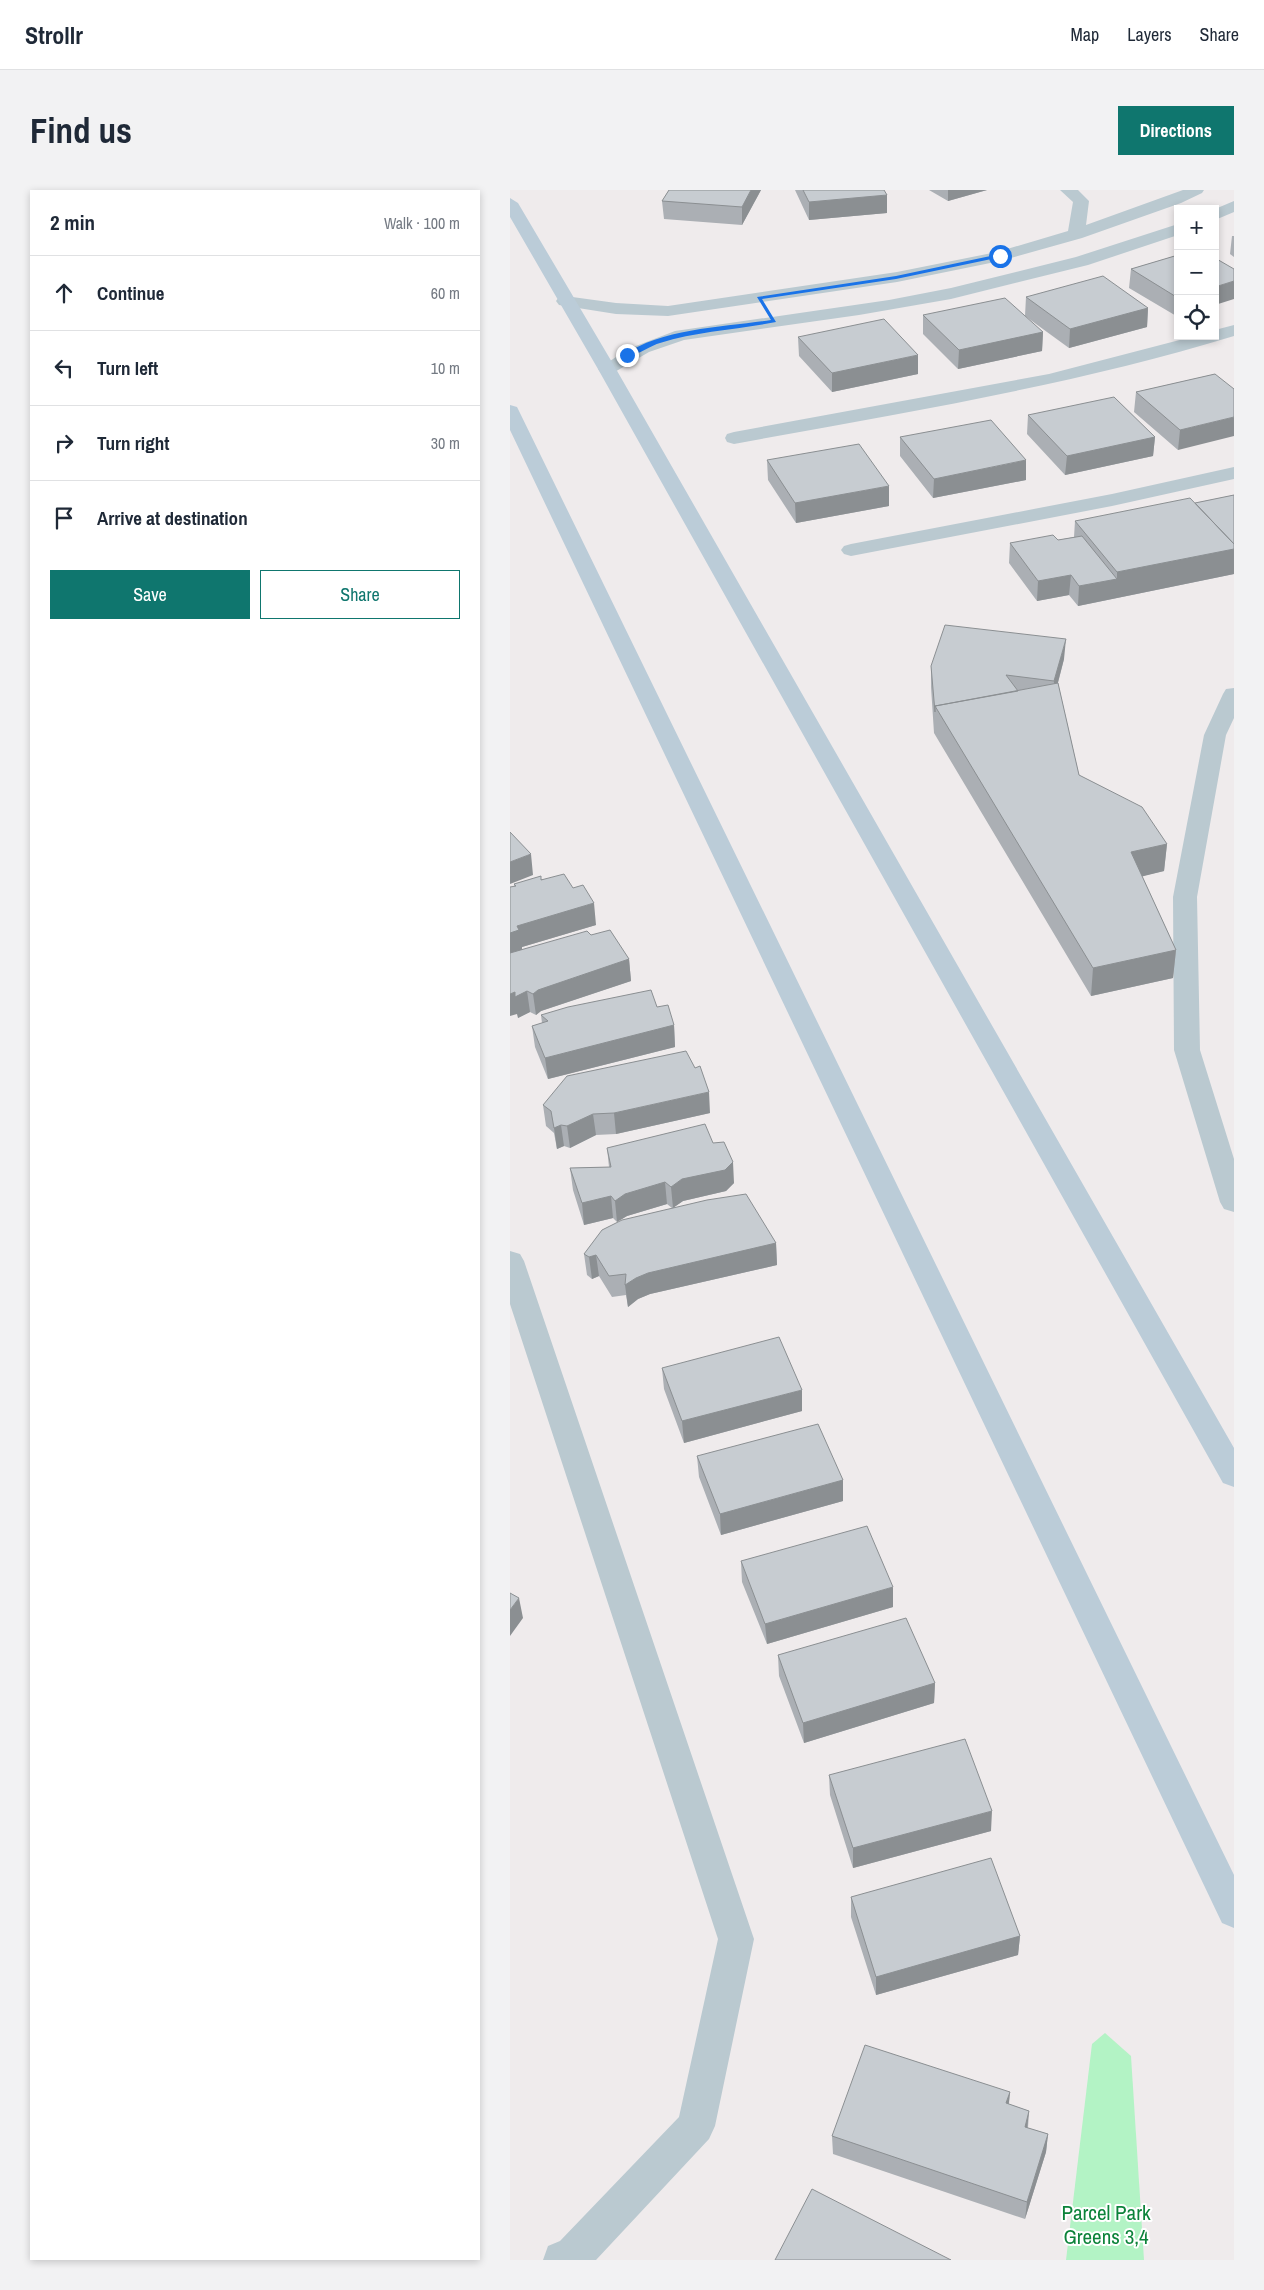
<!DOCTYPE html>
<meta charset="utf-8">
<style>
:root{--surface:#fff;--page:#f2f2f3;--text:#1f2937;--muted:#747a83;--line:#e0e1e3;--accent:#0f766e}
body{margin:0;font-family:"Archivo Narrow",sans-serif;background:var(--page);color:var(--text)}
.controls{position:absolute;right:15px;top:15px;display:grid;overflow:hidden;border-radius:0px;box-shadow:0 2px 8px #0003}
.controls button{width:45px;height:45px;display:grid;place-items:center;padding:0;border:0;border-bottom:1px solid var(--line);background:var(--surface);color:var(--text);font:25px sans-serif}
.stop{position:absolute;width:15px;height:15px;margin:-11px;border:4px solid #1a73e8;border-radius:50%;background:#fff}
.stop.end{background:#1a73e8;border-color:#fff;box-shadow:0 1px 5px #0008}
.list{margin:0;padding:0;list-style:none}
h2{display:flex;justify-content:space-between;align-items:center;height:65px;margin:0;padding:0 20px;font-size:21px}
h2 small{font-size:16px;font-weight:400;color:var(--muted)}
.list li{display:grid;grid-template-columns:32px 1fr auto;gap:15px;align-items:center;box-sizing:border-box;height:75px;padding:0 20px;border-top:1px solid var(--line)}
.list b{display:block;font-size:19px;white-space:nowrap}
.list em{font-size:16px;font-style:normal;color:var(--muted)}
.actions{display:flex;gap:10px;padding:15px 20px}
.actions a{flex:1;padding:11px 0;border:1px solid var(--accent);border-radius:0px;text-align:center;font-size:18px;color:var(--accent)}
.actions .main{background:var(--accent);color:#fff}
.icon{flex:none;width:28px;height:28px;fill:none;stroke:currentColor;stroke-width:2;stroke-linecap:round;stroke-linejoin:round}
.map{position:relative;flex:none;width:724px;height:2070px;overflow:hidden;border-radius:0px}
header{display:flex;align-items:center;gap:30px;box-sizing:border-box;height:70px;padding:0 25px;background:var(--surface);border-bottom:1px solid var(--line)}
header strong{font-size:24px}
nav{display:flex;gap:28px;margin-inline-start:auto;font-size:18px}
.intro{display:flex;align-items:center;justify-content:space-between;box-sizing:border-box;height:120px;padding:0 30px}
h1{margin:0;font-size:35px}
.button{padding:12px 22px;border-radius:0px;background:var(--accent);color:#fff;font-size:18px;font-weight:700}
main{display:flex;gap:30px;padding:0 30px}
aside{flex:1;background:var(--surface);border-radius:0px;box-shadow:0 2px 8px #0003}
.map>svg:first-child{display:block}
</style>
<header>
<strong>Strollr</strong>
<nav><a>Map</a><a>Layers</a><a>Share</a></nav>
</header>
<div class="intro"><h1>Find us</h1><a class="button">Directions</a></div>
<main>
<aside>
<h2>2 min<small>Walk · 100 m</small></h2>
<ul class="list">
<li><svg class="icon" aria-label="ahead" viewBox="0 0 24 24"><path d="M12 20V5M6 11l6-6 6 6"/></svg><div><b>Continue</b></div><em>60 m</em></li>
<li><svg class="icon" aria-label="left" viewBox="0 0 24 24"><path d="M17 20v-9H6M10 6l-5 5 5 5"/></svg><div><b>Turn left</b></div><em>10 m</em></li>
<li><svg class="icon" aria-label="right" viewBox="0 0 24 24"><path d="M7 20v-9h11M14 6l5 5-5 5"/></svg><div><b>Turn right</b></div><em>30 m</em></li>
<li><svg class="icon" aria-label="arrive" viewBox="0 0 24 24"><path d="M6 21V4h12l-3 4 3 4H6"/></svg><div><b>Arrive at destination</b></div></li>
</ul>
<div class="actions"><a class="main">Save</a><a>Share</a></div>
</aside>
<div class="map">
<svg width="724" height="2070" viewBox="0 0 724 2070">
<rect width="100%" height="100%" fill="#efebec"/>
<path fill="#b3f3c5" d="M595,1843L621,1866L634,2070H556L582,1854Z"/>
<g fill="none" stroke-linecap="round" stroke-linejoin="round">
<path fill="#bac9d0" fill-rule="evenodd" d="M550,0H568L579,11L576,35L673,0H694L692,3L671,13L572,48L490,71L387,92L158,126L106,124L49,115L46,111L49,107L55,106L106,113L158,116L387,82L487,62L558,41L563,12Z
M724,11V22L705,30V19Z
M668,34V45L578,75L441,109L349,125L174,150L139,162L103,183H91L88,179L118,159L165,141L379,110L441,98L566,67Z
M724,135V146C560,196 392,223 224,254L217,252L215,248L217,244L224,242L539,184L685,146H705V140Z
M724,277V289L602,316L341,366L334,364L331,360L334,356L341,354L602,304Z
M724,498V528L716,545L687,707L690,860L724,969V1022L714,1019L710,1012L664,860L663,707L694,545L713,504L716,499Z
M0,1061L10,1064L14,1071L244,1749L205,1936L199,1949L86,2070H33L38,2056L50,2051L169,1927L208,1749L0,1114Z"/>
<path fill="#bbccd8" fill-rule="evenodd" d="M0,8L8,13L106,179L724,1258V1297L713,1293L88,179L0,27Z
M0,215L7,217L9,221L724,1685V1738L712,1733L0,240Z"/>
</g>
<path fill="#abafb4" d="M159,0H251L232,35L154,29L152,11Z
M285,0H374L377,5V23L299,30Z
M419,0H477L438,11Z
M722,46H724V67L720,64Z
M668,65V127L619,98L621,79Z
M516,107L638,118L637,137L559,158L515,126Z
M413,125L533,142L532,161L448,179L413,144Z
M288,147L408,184L322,202L289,166Z
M705,184L668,260L624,222L626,202Z
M518,225L645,247L643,266L555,285L517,244Z
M390,247L516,290L423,308L390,266Z
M257,270L379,316L286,333L258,290Z
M724,305V384L568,416L559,405L527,411L499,373L500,353L548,350L564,347L565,331L685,313Z
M554,469L548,493L569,585L657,654L654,681L632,686L666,760L663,788L581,806L424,543L421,497V476Z
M32,689L63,698L86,735L12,757V760L81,745L119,769L121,791L31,821L26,825L20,822L8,828L4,694Z
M147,817L164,835L165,857L38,889L25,857L22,836L32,833L31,825Z
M33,915L200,923L106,944L86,945L60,958L54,956L47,959L44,943L36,936Z
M203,953L224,993L216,1001L173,1011L164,1017L266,1053L267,1075L140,1104L128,1109L118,1117L116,1105L102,1107L89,1086L82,1089L77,1085L74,1064L162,1018L157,1014L117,1026L107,1032L103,1028L74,1035L63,1000L60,978L99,977L97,958Z
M152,1178L292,1221L174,1253L154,1199Z
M187,1266L333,1290V1311L211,1345L189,1287Z
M231,1372L383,1417L257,1454L232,1392Z
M268,1465L425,1493L424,1513L294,1553L269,1486Z
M319,1585L481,1641L343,1678L320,1605Z
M341,1707L510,1746L508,1765L366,1805L341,1727Z
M500,1902L499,1914L519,1921L518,1938L538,1944L536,1962L515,2029L323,1964L322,1946Z"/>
<path fill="#8b8f92" d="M241,0H251L232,35V17Z
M438,0H477L438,11Z
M377,5V23L299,30V12Z
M724,91V109L705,115V97Z
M638,118L637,137L559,158L560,139Z
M533,142L532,161L448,179L449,160Z
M408,165V184L322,202V183Z
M724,227V246L668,260L670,240Z
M645,247L643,266L555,285L557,266Z
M516,270V290L423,308L424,289Z
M379,296V316L286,333L285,313Z
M724,359V384L568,416L569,396L607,389V382Z
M561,385L559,405L527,411L528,391Z
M556,449L554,469L543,511L544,491Z
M657,654L654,681L618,690L621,662Z
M21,664L23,685L0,694V672Z
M84,713L86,735L12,757V761L0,765V743L7,736Z
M666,760L663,788L581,806L583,778Z
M119,769L121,791L31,821L26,825L23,804L28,800Z
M17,801L20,822L8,828L7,824L0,826V804L5,802Z
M164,835L165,857L38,889L35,868Z
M199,902L200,923L106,944L104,923Z
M83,924L86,945L60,958L57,936Z
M51,935L54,956L47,959L44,938Z
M223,972L224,993L216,1001L173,1011L163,1018L161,997L172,989Z
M155,992L157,1014L117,1026L107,1032L105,1011L115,1004Z
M101,1006L103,1028L74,1035L72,1013Z
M266,1053L267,1075L140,1104L128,1109L118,1117L115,1095L126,1088L138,1083Z
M86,1065L89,1086L82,1089L79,1067Z
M292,1200V1221L174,1253L172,1231Z
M333,1290V1311L211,1345L210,1324Z
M383,1397V1417L257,1454L255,1434Z
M9,1408L13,1428L0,1446V1420Z
M425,1493L424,1513L294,1553L293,1533Z
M482,1621L481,1641L343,1678V1658Z
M510,1746L508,1765L366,1805V1787Z
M500,1902L498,1920L496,1913Z
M519,1921L517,1939L515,1937Z
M538,1944L536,1962L515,2029L517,2012Z"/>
<path fill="#c7ccd1" stroke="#8b8f92" d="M159,0H241L232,17L152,11Z
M293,0H374L377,5L299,12Z
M668,65V108L621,79Z
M705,68L724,79V91L705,97Z
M593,86L638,118L560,139L516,107Z
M495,108L533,142L449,160L413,125Z
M374,129L408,165L322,183L288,147Z
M705,184L724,199V227L670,240L626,202Z
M604,207L645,247L557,266L518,225Z
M481,230L516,270L424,289L390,247Z
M349,254L379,296L285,313L257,270Z
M724,305V354L685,313Z
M680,308L724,354V359L607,382L565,331Z
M543,345L548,350L572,346L607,389L569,396L561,385L528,391L500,353Z
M435,435L556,449L544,491L496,485L508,501L425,516V522L421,476Z
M548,493L569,585L632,617L657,654L621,662L666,760L583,778L425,516Z
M0,642L21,664L0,672Z
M54,684L63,698L73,695L84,713L7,736L9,740L0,743V697L6,696L4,694L31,686V690Z
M100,740L119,769L28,800L23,804L17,801L5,807V802L0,804V763L77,741L81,745Z
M141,800L147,817L158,815L164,835L35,868L22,836L38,831L31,825L58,817Z
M176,861L185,878L190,876L199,902L104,923L83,924L57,936L51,935L44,938L41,921L33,915L57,886Z
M195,934L203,953L214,952L223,972L215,980L172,989L161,997L155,992L115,1004L105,1011L101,1006L72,1013L60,978L101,977L97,958Z
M236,1004L266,1053L138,1083L126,1088L115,1095L116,1084L99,1086L86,1065L79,1067L74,1064L92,1040L112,1030L197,1010Z
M269,1147L292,1200L172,1231L152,1178Z
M308,1234L333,1290L210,1324L187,1266Z
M357,1336L383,1397L255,1434L231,1371Z
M0,1403L9,1408L0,1420Z
M396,1428L425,1493L293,1533L268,1465Z
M455,1549L482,1621L343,1658L319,1585Z
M481,1668L510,1746L366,1787L341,1707Z
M355,1855L500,1902L496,1913L519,1921L515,1937L538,1944L517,2012L322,1946Z
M302,1999L441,2070H265Z"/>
<path fill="#1a73e8" d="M490,64L491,67L386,89L252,109L266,132C227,140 188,141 150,153C141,155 123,169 114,165C152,138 216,137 261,130L247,107L386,86Z"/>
<g text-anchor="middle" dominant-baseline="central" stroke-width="4" stroke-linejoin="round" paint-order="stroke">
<g font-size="21" fill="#0c833a" stroke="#fff">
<text x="596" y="2022">Parcel Park<tspan x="596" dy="24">Greens 3,4</tspan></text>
</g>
</g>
</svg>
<div class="controls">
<button>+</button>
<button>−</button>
<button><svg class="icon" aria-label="locate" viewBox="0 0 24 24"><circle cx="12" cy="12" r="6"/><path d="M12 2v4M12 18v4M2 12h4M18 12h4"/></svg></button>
</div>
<div class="stop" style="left:490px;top:66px"></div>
<div class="stop end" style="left:117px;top:165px"></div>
</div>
</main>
